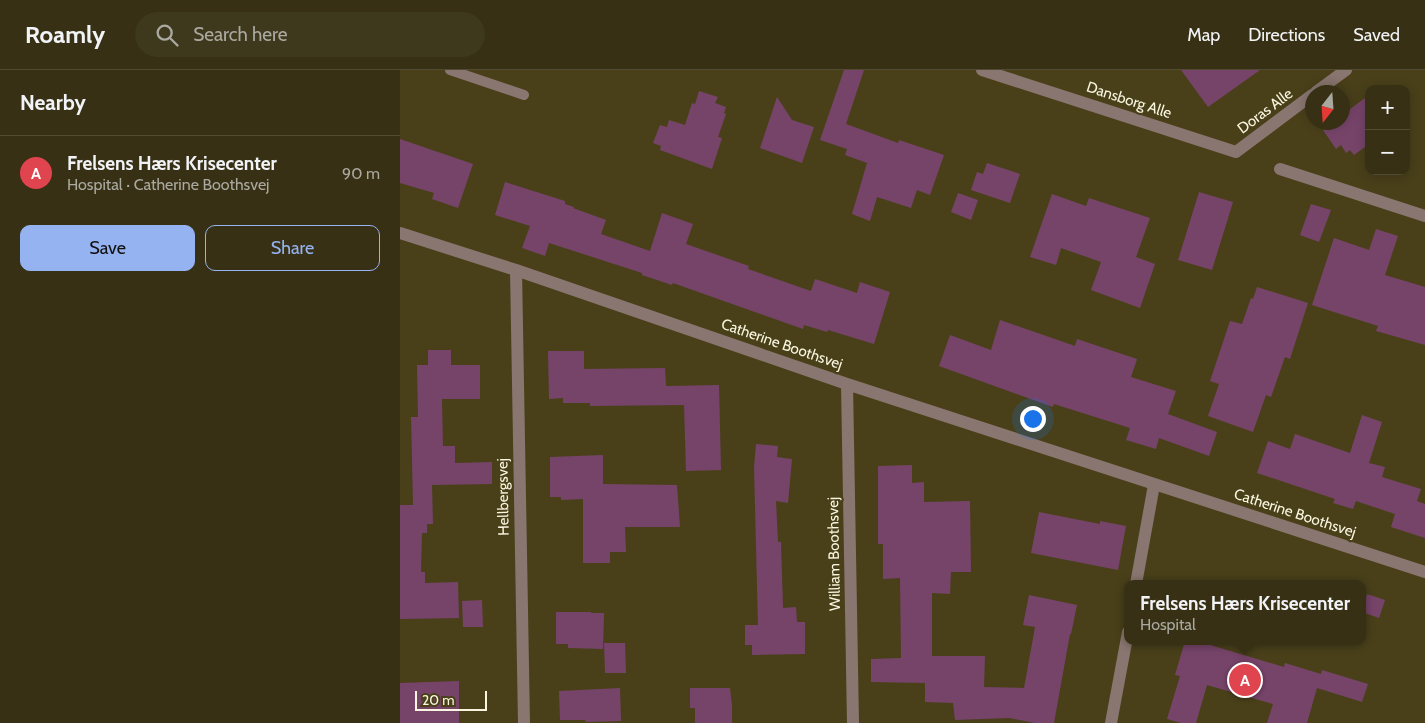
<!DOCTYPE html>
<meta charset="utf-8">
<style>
:root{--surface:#373014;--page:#3e381d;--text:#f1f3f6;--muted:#aaa9a0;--line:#514b34;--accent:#95b2f1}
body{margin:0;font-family:Cabin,sans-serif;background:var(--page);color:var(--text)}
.controls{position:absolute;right:15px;top:15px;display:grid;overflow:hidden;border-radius:10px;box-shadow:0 2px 12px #0003}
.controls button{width:45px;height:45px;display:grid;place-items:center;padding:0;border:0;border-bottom:1px solid var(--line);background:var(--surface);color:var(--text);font:25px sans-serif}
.compass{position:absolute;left:905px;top:15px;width:45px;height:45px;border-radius:50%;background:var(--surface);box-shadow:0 2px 12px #0003;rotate:197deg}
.scale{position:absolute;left:15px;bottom:12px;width:72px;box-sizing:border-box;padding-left:5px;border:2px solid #f9f5df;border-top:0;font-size:14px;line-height:18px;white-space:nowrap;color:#f9f5df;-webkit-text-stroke:4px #49401a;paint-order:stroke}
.you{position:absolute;left:632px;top:348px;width:18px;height:18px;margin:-12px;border:4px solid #fff;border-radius:50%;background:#1a73e8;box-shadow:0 0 0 8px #1a73e833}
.badge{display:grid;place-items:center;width:32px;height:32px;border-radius:50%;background:var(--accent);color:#fff;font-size:16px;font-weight:700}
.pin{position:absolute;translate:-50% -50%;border:2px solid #fff;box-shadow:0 1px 5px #0006}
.popup{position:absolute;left:724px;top:510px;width:242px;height:65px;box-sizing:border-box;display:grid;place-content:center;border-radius:10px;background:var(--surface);filter:drop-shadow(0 1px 4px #0005);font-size:16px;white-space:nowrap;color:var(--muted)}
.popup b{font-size:19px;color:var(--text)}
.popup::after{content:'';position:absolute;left:50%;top:100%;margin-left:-10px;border:10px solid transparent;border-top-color:var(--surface)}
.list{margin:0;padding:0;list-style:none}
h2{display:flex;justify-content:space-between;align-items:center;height:65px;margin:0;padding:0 20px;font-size:21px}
h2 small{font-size:16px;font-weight:400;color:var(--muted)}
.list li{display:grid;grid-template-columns:32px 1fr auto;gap:15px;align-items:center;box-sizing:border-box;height:75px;padding:0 20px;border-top:1px solid var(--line)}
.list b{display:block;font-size:19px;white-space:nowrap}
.list p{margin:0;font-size:16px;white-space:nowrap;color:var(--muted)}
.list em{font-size:16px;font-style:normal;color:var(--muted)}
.actions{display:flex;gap:10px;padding:15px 20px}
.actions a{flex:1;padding:11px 0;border:1px solid var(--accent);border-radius:10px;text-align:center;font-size:18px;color:var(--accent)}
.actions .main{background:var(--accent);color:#111}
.icon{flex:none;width:28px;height:28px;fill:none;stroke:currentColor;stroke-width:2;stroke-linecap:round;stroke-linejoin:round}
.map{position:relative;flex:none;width:1025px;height:653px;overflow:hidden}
header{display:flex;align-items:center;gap:30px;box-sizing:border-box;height:70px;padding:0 25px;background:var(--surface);border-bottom:1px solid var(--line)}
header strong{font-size:24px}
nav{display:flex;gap:28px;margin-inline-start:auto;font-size:18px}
.search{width:350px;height:45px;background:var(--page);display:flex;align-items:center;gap:12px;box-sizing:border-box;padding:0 18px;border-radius:28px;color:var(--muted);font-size:19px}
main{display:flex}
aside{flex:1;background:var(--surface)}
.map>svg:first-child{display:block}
</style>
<header>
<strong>Roamly</strong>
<div class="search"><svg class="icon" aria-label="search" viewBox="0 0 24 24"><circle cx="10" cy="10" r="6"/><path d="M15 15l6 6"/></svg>Search here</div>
<nav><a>Map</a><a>Directions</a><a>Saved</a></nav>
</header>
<main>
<aside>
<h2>Nearby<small></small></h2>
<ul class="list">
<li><span class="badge" style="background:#e0444e">A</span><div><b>Frelsens Hærs Krisecenter</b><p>Hospital · Catherine Boothsvej</p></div><em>90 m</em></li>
</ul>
<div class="actions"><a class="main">Save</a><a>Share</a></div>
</aside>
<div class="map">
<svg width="1025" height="653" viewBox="0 0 1025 653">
<rect width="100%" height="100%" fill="#49401a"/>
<path fill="#764469" d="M444,0H464L446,54L498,73L499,70L544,85L530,125L517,120L511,138L477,127L470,151L452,144L467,93L445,85L447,79L420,70Z
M781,0H860L808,37Z
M299,21L318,27L315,33L326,37L324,43L326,44L318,67L322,68L312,99L260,80L261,76L253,73L260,55L267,57L269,50L285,55L292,33L295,34Z
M969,25V74L954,85L950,80L946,83L941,75L936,79L923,60L933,52H942V45Z
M377,27L392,50L414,57L402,93L360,78Z
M0,69L73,94L58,138L32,129L34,123L0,113Z
M587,93L620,104L610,133L571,120L577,102L583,104Z
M105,112L165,131V134L174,137L173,138L206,150L201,164L250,181L262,143L293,154L286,174L349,196L348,199L411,221L415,209L457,223L460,212L490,222L474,274L428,260L427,262L404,255L403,259L273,213L272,215L242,205V203L149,173L145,186L122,178L130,156L95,145Z
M799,122L833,132L812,200L778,190Z
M558,123L578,130L571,150L551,142Z
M652,124L686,136L689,128L750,148L736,187L755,194L740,238L691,220L701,192L661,178L656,195L630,187Z
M911,134L931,140L919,172L900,165Z
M976,159L998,166L985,205L1025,217V275L976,261L978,256L912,235L934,168L969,180Z
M857,217L908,233L890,289L885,287L871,327L866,325L853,362L808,346L819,314L810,311L830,251L842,254L851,228L853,229Z
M600,250L675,276L677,269L737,289L731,307L776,321L768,344L817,362L809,386L759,368L756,379L726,370L730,358L654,334L653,337L539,296L550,265L591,280Z
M28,280H51V295H80V329H42L43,376H55V393L92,392V414L32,415L33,454H27V463H22L21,502H25V513L58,512L59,548L0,549V435H13L11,347H18L17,295H28Z
M148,281H184V299L265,298L266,316L319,315L321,400L286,401L284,335L190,336V333H163V328L149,329Z
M962,345L982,352L969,393L985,397L982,407L1021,419L1017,431L1025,434V468L991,457L995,444L956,431L953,439L933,433L935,429L857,403L868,371L890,379L895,364L950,383Z
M356,374L378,376L377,387L392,389L388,433L376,431L378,472H381L383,538L396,537L397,552H405V584L352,585V575H345V555H358L354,397Z
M203,385V414L277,415L280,457H225L226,482H210V493H183V429L161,430V427H150V387Z
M512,395V413L524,412V432L570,431L571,502H551L550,524L532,523V586H585L584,617L624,618L635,557L623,555L629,525L677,535L671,564H670L654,653H635L609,648L555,650L553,633L525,632V613L471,612V589L501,588L500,508L483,509V474H478V396Z
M639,442L700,454V451L726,456L718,500L631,483Z
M967,524L985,530L979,548L962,542Z
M82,530L83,557H63L62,531Z
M156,542H191V543H204L203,579L168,578V574H156Z
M785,571H797L884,597L885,593L921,604L922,600L968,614L962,632L917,618L907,653H867L873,634L807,615L796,653H781L767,649L780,606L775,605Z
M204,573H225L226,603H205Z
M59,611V653H0V613Z
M220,618L221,651L186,652L185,650H160L159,621Z
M290,618H330L332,636V653H295V638H290Z"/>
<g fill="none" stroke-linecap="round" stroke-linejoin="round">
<path stroke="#8a7670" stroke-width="10" d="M50,0L124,25"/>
<path stroke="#8a7670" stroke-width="12" d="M582,0L836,82L912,25
M916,22L946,0
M880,99L1025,146
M0,163L116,200L447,314L1025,502
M116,200L124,653
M447,314L453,653
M736,514L754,415
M711,653L728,562"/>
</g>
<g text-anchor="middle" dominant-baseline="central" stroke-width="4.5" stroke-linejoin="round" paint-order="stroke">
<g font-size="15" fill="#f9f5df" stroke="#49401a">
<text transform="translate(729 30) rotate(18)">Dansborg Alle</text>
<text transform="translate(865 41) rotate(-37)">Doras Alle</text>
<text transform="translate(382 274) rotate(19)">Catherine Boothsvej</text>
<text transform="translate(103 427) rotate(-91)">Hellbergsvej</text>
<text transform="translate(895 443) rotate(18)">Catherine Boothsvej</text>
<text transform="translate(434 484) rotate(-91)">William Boothsvej</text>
</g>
</g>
</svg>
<div class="controls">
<button>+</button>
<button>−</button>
</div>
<svg class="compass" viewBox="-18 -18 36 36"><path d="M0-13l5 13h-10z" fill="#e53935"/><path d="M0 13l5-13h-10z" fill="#aaa9a0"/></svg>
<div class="scale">20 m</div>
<div class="you"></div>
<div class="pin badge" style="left:845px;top:610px;background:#e0444e">A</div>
<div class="popup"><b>Frelsens Hærs Krisecenter</b>Hospital</div>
</div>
</main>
